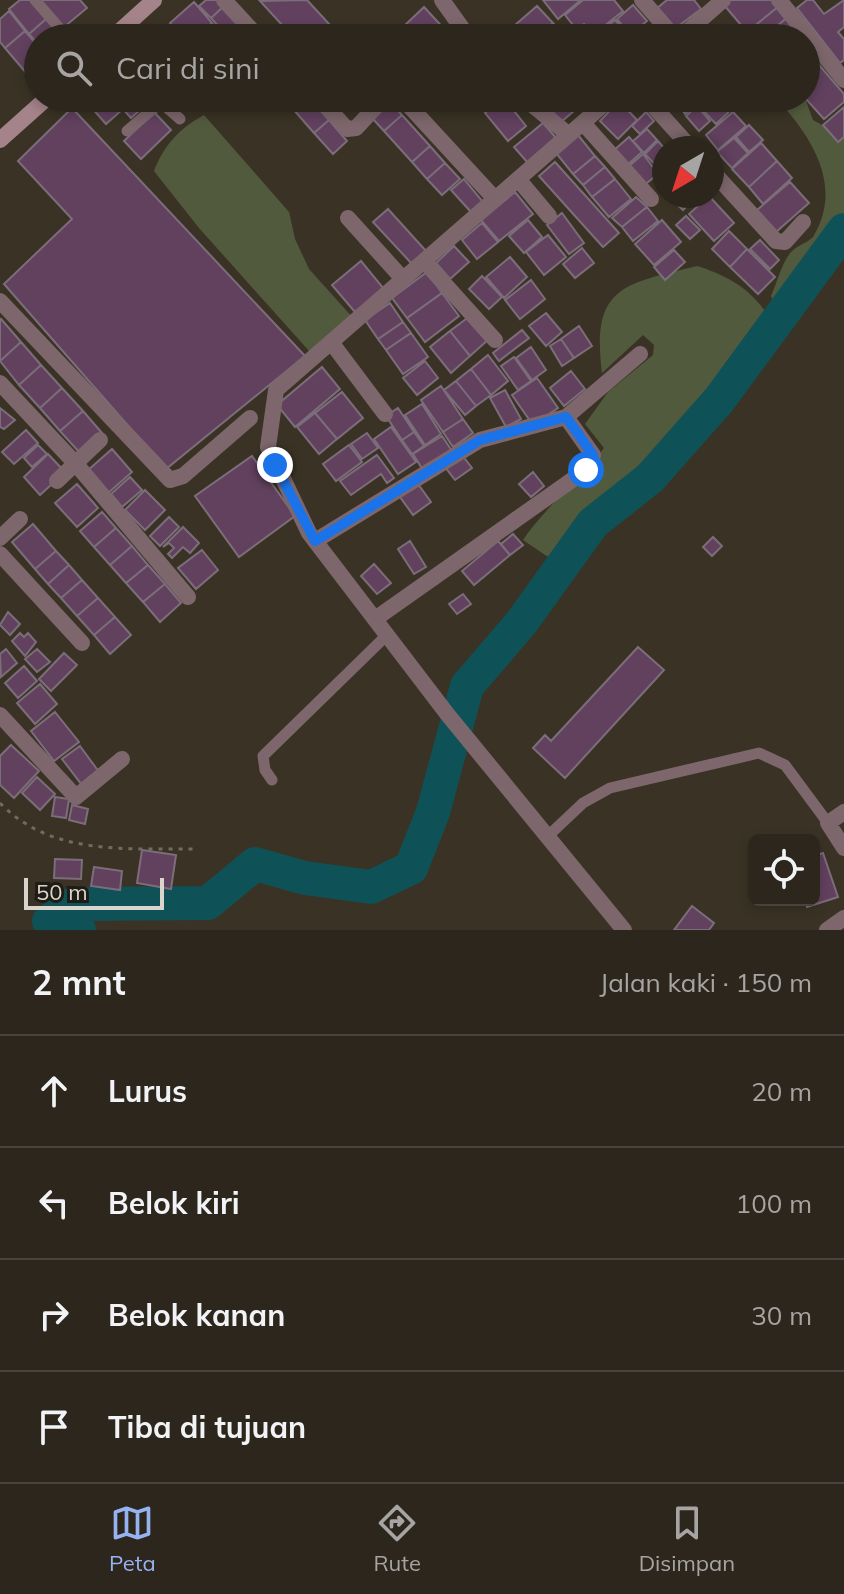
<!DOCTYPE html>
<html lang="id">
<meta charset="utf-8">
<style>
:root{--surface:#2c261c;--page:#342e25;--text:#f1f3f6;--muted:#a6a5a3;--line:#48433b;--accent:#95b2f1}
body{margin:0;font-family:Mulish,sans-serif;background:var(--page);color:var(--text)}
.controls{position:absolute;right:24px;bottom:24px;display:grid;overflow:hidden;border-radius:12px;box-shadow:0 4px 12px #0003}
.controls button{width:72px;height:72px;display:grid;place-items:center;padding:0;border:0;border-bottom:2px solid var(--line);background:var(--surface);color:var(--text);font:40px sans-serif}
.compass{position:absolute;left:652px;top:136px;width:72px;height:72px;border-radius:50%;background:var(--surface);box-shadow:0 4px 12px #0003;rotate:219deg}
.scale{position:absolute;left:24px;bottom:20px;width:140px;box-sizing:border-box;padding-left:8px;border:4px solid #d9d5cc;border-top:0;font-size:22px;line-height:28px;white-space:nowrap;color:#d9d5cc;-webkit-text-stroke:6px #1f1c15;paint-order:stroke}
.stop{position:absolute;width:24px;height:24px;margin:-18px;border:6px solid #1a73e8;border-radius:50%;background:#fff}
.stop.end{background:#1a73e8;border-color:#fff;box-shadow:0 2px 8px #0008}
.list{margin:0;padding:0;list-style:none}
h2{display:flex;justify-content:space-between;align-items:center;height:104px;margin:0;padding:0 32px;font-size:34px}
h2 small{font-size:26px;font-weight:400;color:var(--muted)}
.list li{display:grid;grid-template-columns:52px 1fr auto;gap:24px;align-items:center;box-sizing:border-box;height:112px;padding:0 32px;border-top:2px solid var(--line)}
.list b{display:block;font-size:30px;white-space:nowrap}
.list em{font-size:26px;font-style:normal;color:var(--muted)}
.icon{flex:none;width:44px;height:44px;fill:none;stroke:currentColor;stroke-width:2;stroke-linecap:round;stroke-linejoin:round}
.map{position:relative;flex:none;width:844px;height:930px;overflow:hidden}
.search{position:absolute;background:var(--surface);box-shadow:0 4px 12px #0003;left:24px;right:24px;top:24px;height:88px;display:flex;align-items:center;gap:20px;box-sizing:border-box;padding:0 28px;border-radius:44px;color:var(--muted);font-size:30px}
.sheet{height:552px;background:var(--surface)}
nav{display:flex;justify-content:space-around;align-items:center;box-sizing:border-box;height:112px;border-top:2px solid var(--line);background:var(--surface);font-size:22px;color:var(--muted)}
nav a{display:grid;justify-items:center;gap:4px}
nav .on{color:var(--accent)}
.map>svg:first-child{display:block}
</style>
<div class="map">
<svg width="844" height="930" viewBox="0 0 844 930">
<rect width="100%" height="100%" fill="#3a3325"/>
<path fill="#525a3e" d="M776,98H805L813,120L844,137V216L777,307L771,296C777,283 782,261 792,251C798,245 807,243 813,237C844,186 812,137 776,98Z
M204,115L289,212L295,239L309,269L354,319L310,352L199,228L154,171C164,145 180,128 204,115Z
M697,266C726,275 752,289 768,316C742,360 688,434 651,468C634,483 613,493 595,508C577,522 567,543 557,563L523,540C546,506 579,481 604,448L585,424L608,392L653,355L654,345L643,335L602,373C591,286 624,284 697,266Z"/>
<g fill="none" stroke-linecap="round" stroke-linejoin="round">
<path stroke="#0e5258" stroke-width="34" d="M79,930L49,921L73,904L208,903L255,864L305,878L371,887L411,868L433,812L467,686L521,623L593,523L650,478L719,400L844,230"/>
</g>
<path fill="#62415f" stroke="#7b6d79" stroke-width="2" d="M20,0H31L46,19L29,34L9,9Z
M40,0H80L87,8L64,27Z
M206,0H217L223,7L211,18L199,6Z
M307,0L342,38H294L260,1Z
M543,0H581L558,19Z
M583,0H614L623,11L593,35L584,24L577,30L565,15Z
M667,0H694L701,9L673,30L656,9Z
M730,0H774L779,6L747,32L724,5Z
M807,0H813L824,14L844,0V27L838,32L844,39V60L840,63L797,8Z
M194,2L212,23L195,38H183L170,23Z
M633,5L647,21L630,35L617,19Z
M537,6L553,23L536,38H526L515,25Z
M779,6L788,17L762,38H752L747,32Z
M223,7L248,34L243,38H229L211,18Z
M424,7L448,33L443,38H415L404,26Z
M9,11L25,31L5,48L0,42V19Z
M788,17L802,34L797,38H762Z
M46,19L63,38H38V44L29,34Z
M615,20L624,30L615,38H601L598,34Z
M212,23L225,38H195Z
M553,23L566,38H536Z
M25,31L38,46V67L28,75L5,48Z
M814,59L844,94V102L824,119L805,98L806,66Z
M101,98H113L123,109L106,124L91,107Z
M113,98H143L148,103L131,118Z
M305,98H309L329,120L314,133L293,109Z
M504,98L526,126L508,141L485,113Z
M542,98H563L574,111L561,122Z
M573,98H601L585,112Z
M674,98H703L685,114Z
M708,98H724L733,108L716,124L699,106Z
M619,101L637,120L618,139L600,121Z
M390,102L402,115L384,131L372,118Z
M697,106L710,121L699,131L686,116Z
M844,107V137L838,142L823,125Z
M72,108L305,356L166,469L4,284L72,219L18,161Z
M154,112L171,130L141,159L124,141Z
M646,112L654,121L640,134L632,126Z
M733,112L746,126L718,150L706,135Z
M402,115L430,146L412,162L384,131Z
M329,120L347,141L333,154L314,133Z
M543,123L557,139L528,163L514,147Z
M749,125L763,140L749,152L736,137Z
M647,129L657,140L644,153L633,141Z
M578,135L595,156L573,174L556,153Z
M629,137L642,152L626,166L613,151Z
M734,138L748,153L732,168L717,152Z
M658,141L664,148V166L660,170L645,154Z
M761,143L777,161L749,187L732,169Z
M430,146L445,163L427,179L412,162Z
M643,154L658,174L643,186L628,167Z
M595,156L605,167L583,185L573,174Z
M777,161L792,178L763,204L749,187Z
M555,162L619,233L603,247L539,176Z
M445,163L460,179L442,195L427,179Z
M605,167L615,179L592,197L583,185Z
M464,179L483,202L471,212L451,190Z
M615,179L631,199L609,217L592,197Z
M790,182L809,203L776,232L757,210Z
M515,192L533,214L499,241L481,220Z
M668,196H697L683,210Z
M709,196L734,223L714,241L689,214Z
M636,197L647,207L622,227L612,218Z
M647,207L658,221L633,241L622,227Z
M388,209L426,251L412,264L373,222Z
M562,213L584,243L569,254L547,225Z
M686,216L700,230L690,239L676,225Z
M528,220L542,237L524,253L509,236Z
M662,220L681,242L654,265L635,244Z
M482,223L498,242L477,259L462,240Z
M729,231L747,249L730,267L712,249Z
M548,235L566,257L544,275L526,252Z
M760,240L779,260L770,269L750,249Z
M454,246L469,262L450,279L436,263Z
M582,248L594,263L575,278L563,264Z
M747,249L775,277L758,294L730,267Z
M674,250L685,262L665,280L654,267Z
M510,257L527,277L504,298L486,277Z
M361,261L384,289L355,312L332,285Z
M427,272L442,293L407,318L392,298Z
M482,276L502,297L489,309L469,289Z
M531,280L545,299L520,319L505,300Z
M442,293L459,316L425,342L407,318Z
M390,303L403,322L378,339L365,320Z
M546,313L562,332L546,346L529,326Z
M470,316L489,339L470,356L450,331Z
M1,319L21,342L0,361V321Z
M403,322L411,333L386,350L378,339Z
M579,326L592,346L574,358L561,339Z
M522,330L529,338L499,361L493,353Z
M450,331L470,356L451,373L430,347Z
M411,333L428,357L403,374L386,350Z
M561,339L574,358L562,366L550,346Z
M21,342L41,365L19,385L0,361Z
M531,347L546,370L532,380L516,358Z
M488,355L508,381L491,395L471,369Z
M514,357L531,381L518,390L501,366Z
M425,361L438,378L417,395L403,378Z
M41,365L62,388L40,408L19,385Z
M322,367L340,389L295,427L277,405Z
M471,369L491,395L476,406L456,381Z
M571,371L585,389L564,406L550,388Z
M537,378L558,408L533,425L512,395Z
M456,381L476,406L465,415L444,390Z
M441,386L463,419L443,432L421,400Z
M62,388L83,411L60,431L40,408Z
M505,390L521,419L506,427L490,398Z
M342,392L363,418L337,439L315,413Z
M422,404L441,434L425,445L405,415Z
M0,408L15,420L4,429L0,427Z
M398,408L414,432L402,440L386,416Z
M83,411L102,433L80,453L60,431Z
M315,413L337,439L319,454L297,427Z
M463,419L473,433L453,447L443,432Z
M391,427L416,462L398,474L374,439Z
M26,430L38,443L14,464L2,452Z
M414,432L424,446L412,454L402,440Z
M367,433L378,448L362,459L351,444Z
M442,436L452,451L423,470L413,454Z
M38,445L47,454L32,467L24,458Z
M349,445L362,462L336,481L323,464Z
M112,449L132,472L107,494L87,471Z
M48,454L65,472L40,495L24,477Z
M377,455L394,478L387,483L381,474L351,495L340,481Z
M462,455L472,468L455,480L445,467Z
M252,456L295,516L239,557L195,496Z
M533,472L544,486L531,497L519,484Z
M130,477L142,490L122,507L111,494Z
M77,484L98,508L77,527L55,503Z
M418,484L431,502L413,515L400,497Z
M145,490L165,510L145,530L125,510Z
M102,512L116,528L94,547L80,531Z
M169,517L179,527L160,546L150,536Z
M33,524L56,551L35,569L12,542Z
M183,527L199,543L190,553L183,547L172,558L168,554L174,548L169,543L163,547Z
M116,528L132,546L110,565L94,547Z
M513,534L523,545L510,555L501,544Z
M713,537L722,546L712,556L703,547Z
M410,541L426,567L414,574L398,549Z
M498,541L510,555L474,585L462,571Z
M132,546L148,565L126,583L110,565Z
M202,550L218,570L196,589L178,568Z
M56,551L69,565L48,584L35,569Z
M374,564L391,583L377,594L361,576Z
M69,565L82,580L61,598L48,584Z
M148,565L165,584L143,602L126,583Z
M82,580L98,598L77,616L61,598Z
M165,584L181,603L160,622L143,602Z
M463,594L471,604L457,614L449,604Z
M98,598L115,617L94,635L77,616Z
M8,612L20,624L10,635L0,625Z
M115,617L131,635L110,654L94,635Z
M20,633L24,637L28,633L36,642L25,656L12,641Z
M638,647L664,670L565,778L533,748L545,735L551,741Z
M6,649L17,663L1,677L0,654Z
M37,649L50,662L37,672L25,659Z
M64,653L77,665L51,691L39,679Z
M24,666L37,681L18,698L5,683Z
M40,684L57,704L35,724L17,703Z
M55,712L79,742L54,761L31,731Z
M11,745L39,771L14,798L0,785V756Z
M80,746L99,772L82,785L62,759Z
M37,777L55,794L40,810L22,793Z
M55,797L69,799L66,818L52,816Z
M72,805L88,809L85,824L69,820Z
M142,850L176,855L171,889L137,883Z
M823,853L838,897L807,907L805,900H814V856Z
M55,859L82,860L81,879L54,878Z
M94,867L122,871L120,890L91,886Z
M692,906L714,923L709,930H674Z"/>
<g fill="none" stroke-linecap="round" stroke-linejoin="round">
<path stroke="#726c60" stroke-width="3" stroke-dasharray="4 6" stroke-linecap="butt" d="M0,803C52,857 129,848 198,849"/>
<path stroke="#7d676c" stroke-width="11" d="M35,0L68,38
M156,98L180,119
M127,131L160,103
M272,780L265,770L263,756L387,635
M548,836L583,803L610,788L759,753L785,765L828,823"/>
<path stroke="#7d676c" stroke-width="16" d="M224,0L259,38
M442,0L469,38
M642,0L675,38
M779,0L844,80
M680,38L723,0
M319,98L347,129L356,128L384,98
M402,98L495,199
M524,98L569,135
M611,98L276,390L268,447L309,533L448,715L624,930
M646,98L691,148
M583,123L651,199
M712,171L776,241L785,242L803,222
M518,179L549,216
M348,218L403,279
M424,261L495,340
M0,301L170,480L183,476L250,418
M331,342L385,414
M0,383L76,464L188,597
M57,481L100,440
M0,538L20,519
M315,541L480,440L566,417L640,354
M0,554L82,643
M375,619L589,468L593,455L566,417
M0,715L76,797L122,759
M844,812L828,823L844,848
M827,930L844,918"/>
<path stroke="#a5838b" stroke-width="16" d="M112,38L154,0
M0,140L47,98"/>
</g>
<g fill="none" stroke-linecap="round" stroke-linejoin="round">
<path stroke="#1a73e8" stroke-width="10" d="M275,465L315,541L480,440L566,417L593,455L586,470"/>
</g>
</svg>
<div class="controls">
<button><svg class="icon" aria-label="locate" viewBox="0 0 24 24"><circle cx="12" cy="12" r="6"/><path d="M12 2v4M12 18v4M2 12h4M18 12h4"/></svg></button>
</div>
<svg class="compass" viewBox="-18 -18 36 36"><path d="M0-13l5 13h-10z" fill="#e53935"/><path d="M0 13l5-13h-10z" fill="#a6a5a3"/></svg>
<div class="scale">50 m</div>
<div class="stop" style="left:586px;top:470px"></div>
<div class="stop end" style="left:275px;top:465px"></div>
<div class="search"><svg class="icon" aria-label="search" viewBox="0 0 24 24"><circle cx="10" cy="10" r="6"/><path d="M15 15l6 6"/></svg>Cari di sini</div>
</div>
<section class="sheet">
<h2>2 mnt<small>Jalan kaki · 150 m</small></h2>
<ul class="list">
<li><svg class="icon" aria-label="ahead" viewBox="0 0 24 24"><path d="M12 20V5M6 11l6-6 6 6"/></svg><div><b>Lurus</b></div><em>20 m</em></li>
<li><svg class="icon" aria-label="left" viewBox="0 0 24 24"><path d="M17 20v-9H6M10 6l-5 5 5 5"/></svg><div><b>Belok kiri</b></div><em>100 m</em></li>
<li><svg class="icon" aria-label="right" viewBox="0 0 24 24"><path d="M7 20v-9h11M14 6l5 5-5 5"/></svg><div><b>Belok kanan</b></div><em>30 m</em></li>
<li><svg class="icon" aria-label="arrive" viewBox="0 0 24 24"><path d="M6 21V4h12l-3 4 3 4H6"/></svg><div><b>Tiba di tujuan</b></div></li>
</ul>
</section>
<nav>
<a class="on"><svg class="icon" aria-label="map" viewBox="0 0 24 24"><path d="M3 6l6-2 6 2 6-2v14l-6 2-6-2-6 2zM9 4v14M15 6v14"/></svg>Peta</a>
<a><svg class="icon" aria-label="directions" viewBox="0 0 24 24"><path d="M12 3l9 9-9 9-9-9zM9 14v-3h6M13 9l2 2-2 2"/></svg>Rute</a>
<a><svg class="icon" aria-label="saved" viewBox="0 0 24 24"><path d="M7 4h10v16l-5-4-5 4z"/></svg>Disimpan</a>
</nav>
